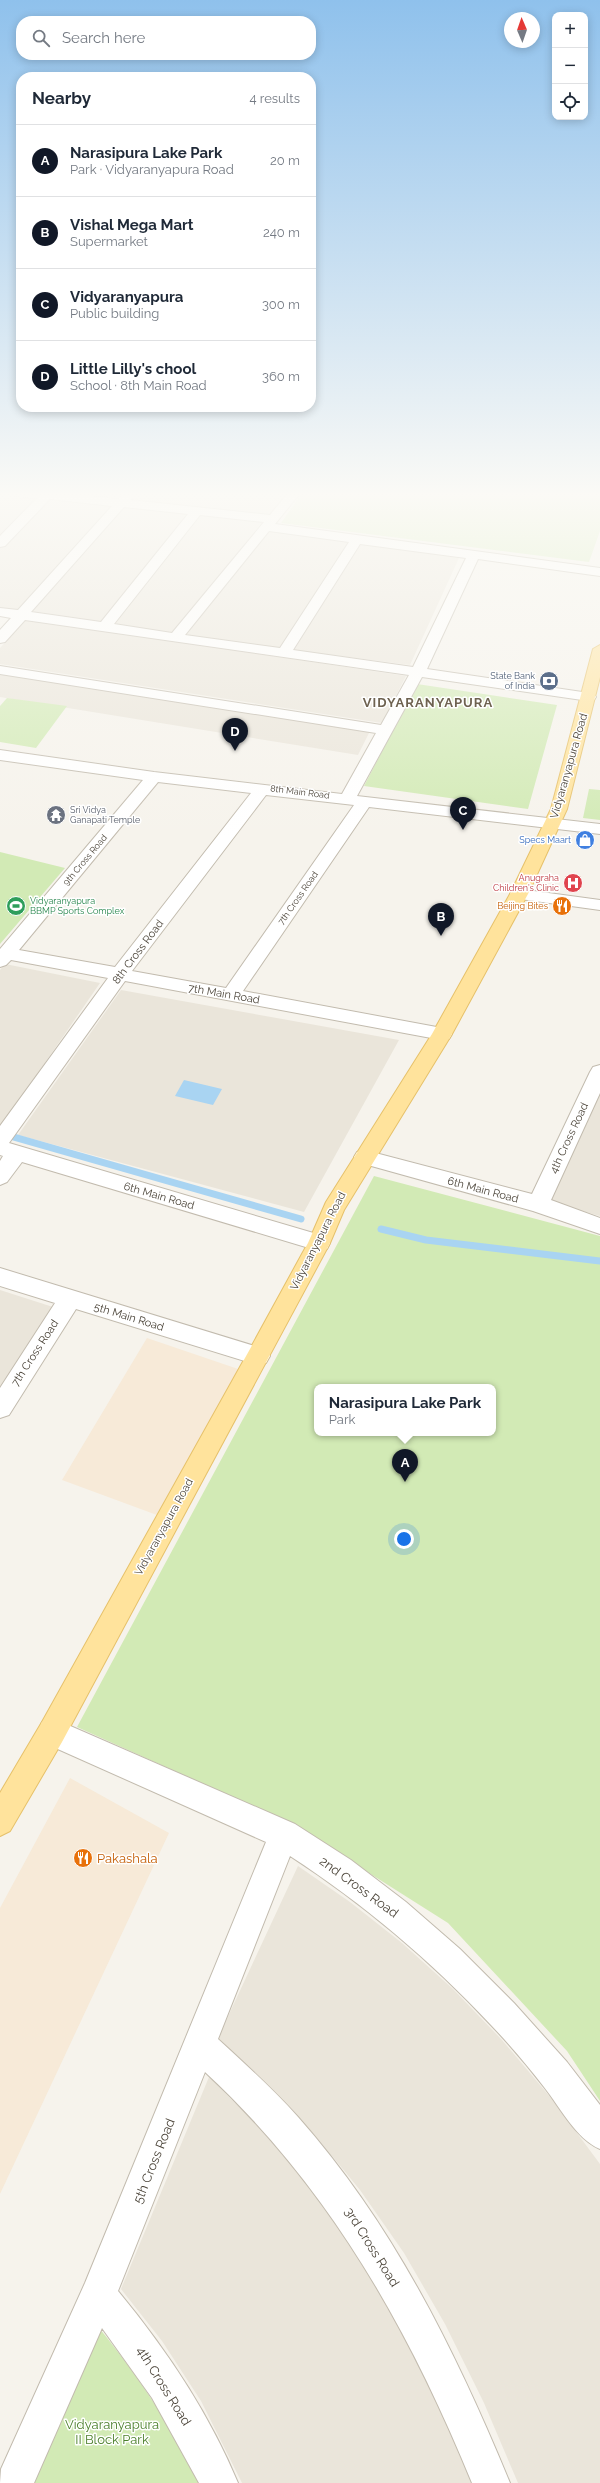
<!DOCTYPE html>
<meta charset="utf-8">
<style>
:root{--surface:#fff;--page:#f6f6f7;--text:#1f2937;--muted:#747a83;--line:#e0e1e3;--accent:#111827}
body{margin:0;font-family:Raleway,sans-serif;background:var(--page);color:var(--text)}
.controls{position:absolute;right:12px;top:12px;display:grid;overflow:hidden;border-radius:8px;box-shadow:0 2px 10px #0003}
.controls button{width:36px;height:36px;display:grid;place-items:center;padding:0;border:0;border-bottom:1px solid var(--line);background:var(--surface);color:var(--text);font:20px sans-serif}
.compass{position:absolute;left:504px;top:12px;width:36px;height:36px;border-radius:50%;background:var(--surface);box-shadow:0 2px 10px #0003;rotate:358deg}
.you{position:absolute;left:404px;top:1539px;width:14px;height:14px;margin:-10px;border:3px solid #fff;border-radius:50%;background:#1a73e8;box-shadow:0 0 0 6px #1a73e833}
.badge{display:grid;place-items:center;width:26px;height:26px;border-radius:50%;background:var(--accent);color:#fff;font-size:13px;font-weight:700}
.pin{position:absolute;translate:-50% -33px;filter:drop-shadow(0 1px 2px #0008)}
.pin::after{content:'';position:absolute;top:21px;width:14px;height:12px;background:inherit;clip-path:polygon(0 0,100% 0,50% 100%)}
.popup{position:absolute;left:314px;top:1384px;width:182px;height:52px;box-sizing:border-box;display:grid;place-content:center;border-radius:8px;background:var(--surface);filter:drop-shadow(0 1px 3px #0005);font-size:13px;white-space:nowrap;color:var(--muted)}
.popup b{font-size:15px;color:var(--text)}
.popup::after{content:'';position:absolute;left:50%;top:100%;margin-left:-8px;border:8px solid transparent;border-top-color:var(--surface)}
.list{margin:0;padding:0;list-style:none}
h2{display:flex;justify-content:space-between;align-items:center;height:52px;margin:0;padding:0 16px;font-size:17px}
h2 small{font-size:13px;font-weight:400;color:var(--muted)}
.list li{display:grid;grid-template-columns:26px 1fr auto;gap:12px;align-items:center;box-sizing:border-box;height:72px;padding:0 16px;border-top:1px solid var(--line)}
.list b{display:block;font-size:15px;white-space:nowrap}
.list p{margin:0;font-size:13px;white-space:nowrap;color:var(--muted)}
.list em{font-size:13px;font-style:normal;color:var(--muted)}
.icon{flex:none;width:22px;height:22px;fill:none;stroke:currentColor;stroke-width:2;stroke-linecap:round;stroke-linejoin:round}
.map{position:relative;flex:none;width:600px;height:2483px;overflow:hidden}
.search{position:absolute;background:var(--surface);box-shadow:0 2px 10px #0003;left:16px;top:16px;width:300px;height:44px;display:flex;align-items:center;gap:10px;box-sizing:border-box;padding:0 14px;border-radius:16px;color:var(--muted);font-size:15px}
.panel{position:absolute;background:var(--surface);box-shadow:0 2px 10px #0003;left:16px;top:72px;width:300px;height:340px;border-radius:16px}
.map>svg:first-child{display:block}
</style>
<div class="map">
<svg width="600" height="2483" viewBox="0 0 600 2483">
<rect width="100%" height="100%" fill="#f6f3ec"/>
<path fill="#eae5da" d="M26,492H122L116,502Z
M138,492H287L269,517L130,502Z
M0,493L38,497L0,536Z
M49,498L114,505L19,612L0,609V548Z
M124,506L186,514L102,625L29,615Z
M198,515L262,522L172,636L110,627Z
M270,531L348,542L279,649L184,636Z
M360,543L459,558L410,665L294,650Z
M26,619L406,676L382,723L0,664V648Z
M0,673L370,731L358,755L0,697Z
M5,964L100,983L0,1128V970Z
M121,990L399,1040L304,1212L18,1135Z
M600,1093V1216L550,1202Z
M0,1290L53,1307L0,1390Z
M298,1866L350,1902L402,1943L453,1989L502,2040L551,2098L600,2164V2483H518L484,2403L445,2324L404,2253L360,2190L314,2134L266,2084L217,2040Z
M209,2077L254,2122L297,2171L339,2227L379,2290L417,2358L452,2433L472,2483H242L201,2401L162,2341L121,2289Z"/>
<path fill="#f7ead8" d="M147,1338L244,1371L165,1518L62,1480Z
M70,1778L169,1833L0,2194V1908Z"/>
<path fill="#d2eab5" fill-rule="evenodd" d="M303,492H600V531L589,562L281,523Z
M417,684L557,705L528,809L364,786Z
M7,698L67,706L36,748L0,742V706Z
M589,789L600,790V820L583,818Z
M0,852L65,868L0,944Z
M374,1176L600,1236V2101L567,2051L448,1923L290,1823L77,1727ZM317,1387H493V1433H317Z
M99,2328C140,2378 171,2427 202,2483H34Z"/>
<path fill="#a9d4f2" d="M184,1080L222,1089L213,1105L175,1096Z"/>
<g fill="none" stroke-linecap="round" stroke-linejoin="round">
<path stroke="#a9d4f2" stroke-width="7" d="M0,1133L301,1219
M381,1229L426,1240L600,1261"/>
<g stroke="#c2bbae" stroke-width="2">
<path id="minor" d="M8,492H48L118,499L125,492H133L135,494L130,500L270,515L289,492H301L275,524L600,568V576L478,559L427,669L589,693L594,694L596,697L594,700L589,701L422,677L357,796L600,824V834L369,807L243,991L442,1028L449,1029L452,1034L449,1039L442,1040L125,981L9,1143L327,1237L330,1243L327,1249L319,1251L22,1162L7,1182L0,1185V1161L3,1156L0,1155V1126L108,978L11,960L6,965L0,967V949L143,780L0,760V750L154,772L342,794L376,733L0,674V666L381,725L409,675L25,620L5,642L0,643V630L11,618L0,616V608L18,610L112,506L50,499L5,546L0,547V536L37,498L14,496ZM124,507L188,514L101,622L31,612ZM200,515L264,522L172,633L114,624ZM269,531L349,542L280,648L185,635ZM360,544L466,558L413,667L293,650ZM158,782L251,793L115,967L19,950ZM266,795L354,805L226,988L132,971Z
M519,889L600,900V910L513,898L510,894L513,890Z
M600,1065V1093L551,1200L600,1218V1234L533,1211L357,1162L354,1157L357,1152L364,1150L532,1194L590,1072L593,1067Z
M0,1268L258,1347L266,1349L270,1356L266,1363L258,1365L76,1309L9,1415L0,1418V1388L55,1303L0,1286Z
M52,1718L295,1824L351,1860L406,1902L460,1949L514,2003L567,2062L600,2105V2149C576,2139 560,2107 544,2087C528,2066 510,2045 491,2025C431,1961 364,1904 290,1856L218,2039C245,2064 273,2089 298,2117C393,2224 456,2352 510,2483H472C408,2327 329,2187 205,2072L118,2291C166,2349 209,2413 238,2483H199L152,2398L102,2328L34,2483H0L1,2469L85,2283L266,1842L42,1742L38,1732L42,1722Z"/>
</g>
<g stroke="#e6c16a" stroke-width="2">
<path id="major" d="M600,645V677L567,809L528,894L452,1034L344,1210L330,1243L62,1742L10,1831L0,1836V1793L42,1722L250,1349L308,1243L326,1202L432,1034L510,894L551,809L593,649Z"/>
</g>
<use href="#minor" fill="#fff" fill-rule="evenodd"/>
<use href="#major" fill="#ffe39c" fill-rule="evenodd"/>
</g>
<linearGradient id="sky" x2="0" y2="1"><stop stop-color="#8fc1ec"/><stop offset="0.59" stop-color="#fbfaf6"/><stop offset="1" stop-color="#fbfaf6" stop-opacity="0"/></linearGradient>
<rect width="600" height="839" fill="url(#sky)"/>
<defs>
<g id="bank-disc" transform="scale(1)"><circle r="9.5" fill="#5c6f8a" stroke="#fff"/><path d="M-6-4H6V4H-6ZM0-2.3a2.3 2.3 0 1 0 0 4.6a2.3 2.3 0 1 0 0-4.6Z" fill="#fff"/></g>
<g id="temple-disc" transform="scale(1)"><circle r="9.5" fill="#6b7280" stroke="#fff"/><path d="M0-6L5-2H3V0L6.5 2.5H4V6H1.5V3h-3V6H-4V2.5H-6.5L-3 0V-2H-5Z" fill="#fff"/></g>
<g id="shop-disc" transform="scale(1)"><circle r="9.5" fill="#3f7fe0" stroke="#fff"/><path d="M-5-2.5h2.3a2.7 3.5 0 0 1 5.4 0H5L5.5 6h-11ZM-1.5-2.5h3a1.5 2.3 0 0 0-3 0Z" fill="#fff"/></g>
<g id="hospital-disc" transform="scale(1)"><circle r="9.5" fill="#e0444e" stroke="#fff"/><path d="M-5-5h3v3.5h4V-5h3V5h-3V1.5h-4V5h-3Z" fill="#fff"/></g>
<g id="stadium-disc" transform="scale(1)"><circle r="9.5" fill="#2e9e5b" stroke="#fff"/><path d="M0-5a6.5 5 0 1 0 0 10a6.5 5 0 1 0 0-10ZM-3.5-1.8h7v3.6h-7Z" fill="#fff"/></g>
<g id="restaurant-disc" transform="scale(1)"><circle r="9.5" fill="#e8710a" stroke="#fff"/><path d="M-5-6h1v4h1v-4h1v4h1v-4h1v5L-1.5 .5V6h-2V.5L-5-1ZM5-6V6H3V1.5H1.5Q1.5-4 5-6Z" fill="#fff"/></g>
</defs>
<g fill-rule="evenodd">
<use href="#bank-disc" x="549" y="681"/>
<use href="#temple-disc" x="56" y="815"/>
<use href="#shop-disc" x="585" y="840"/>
<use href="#hospital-disc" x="573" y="883"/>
<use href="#stadium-disc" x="16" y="906"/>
<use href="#restaurant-disc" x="562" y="906"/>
<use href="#restaurant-disc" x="83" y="1858"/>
</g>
<g text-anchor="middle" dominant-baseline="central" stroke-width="3" stroke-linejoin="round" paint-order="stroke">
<g font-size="9" fill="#4e5e75" stroke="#fff" text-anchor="end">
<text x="535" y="676">State Bank<tspan x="535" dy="10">of India</tspan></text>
</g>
<g font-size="9" fill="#4b4439" stroke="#fff">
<text transform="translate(300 792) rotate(7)">8th Main Road</text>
<text transform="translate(85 860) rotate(-50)">9th Cross Road</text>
<text transform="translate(298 898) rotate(-55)">7th Cross Road</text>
</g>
<g font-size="9" fill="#5b616d" stroke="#fff" text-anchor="start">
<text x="70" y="810">Sri Vidya<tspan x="70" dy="10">Ganapati Temple</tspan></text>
</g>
<g font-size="9" fill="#366cbe" stroke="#fff" text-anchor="end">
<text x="571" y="840">Specs Maart</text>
</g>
<g font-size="9" fill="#be3a42" stroke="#fff" text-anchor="end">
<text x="559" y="878">Anugraha<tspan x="559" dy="10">Children's Clinic</tspan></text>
</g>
<g font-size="9" fill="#27864d" stroke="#fff" text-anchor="start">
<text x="30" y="901">Vidyaranyapura<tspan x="30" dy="10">BBMP Sports Complex</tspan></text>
</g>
<g font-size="9" fill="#c56008" stroke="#fff" text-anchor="end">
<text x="548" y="906">Beijing Bites</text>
</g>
<g font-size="11" fill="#4b4439" stroke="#fff">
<text transform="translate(569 766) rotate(-74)">Vidyaranyapura Road</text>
<text transform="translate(138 952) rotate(-53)">8th Cross Road</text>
<text transform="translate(224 994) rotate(10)">7th Main Road</text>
<text transform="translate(569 1138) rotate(-65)">4th Cross Road</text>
<text transform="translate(483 1190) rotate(15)">6th Main Road</text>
<text transform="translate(159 1196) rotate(16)">6th Main Road</text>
<text transform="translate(318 1241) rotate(-63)">Vidyaranyapura Road</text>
<text transform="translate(129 1317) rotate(17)">5th Main Road</text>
<text transform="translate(35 1353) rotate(-57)">7th Cross Road</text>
<text transform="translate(164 1527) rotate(-61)">Vidyaranyapura Road</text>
</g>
<g font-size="13" font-weight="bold" letter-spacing="1" fill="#6e6250" stroke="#fff">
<text x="428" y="702">VIDYARANYAPURA</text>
</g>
<g font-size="13" fill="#c56008" stroke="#fff" text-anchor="start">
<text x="97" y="1858">Pakashala</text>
</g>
<g font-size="13" fill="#4b4439" stroke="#fff">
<text transform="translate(359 1887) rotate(36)">2nd Cross Road</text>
<text transform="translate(154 2161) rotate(-68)">5th Cross Road</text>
<text transform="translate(372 2247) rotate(58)">3rd Cross Road</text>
<text transform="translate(164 2386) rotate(58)">4th Cross Road</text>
</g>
<g font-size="13" fill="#4a7f2a" stroke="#fff">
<text x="112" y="2424">Vidyaranyapura<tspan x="112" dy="15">II Block Park</tspan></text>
</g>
</g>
</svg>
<div class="controls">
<button>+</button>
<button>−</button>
<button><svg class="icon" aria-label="locate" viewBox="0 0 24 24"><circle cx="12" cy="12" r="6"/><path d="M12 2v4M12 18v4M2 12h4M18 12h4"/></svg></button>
</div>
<svg class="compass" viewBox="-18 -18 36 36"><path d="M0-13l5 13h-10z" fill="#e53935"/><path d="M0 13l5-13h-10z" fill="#747a83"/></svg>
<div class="you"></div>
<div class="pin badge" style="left:405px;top:1482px">A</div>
<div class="popup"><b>Narasipura Lake Park</b>Park</div>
<div class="pin badge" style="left:441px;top:936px">B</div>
<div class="pin badge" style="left:463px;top:830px">C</div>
<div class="pin badge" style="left:235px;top:751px">D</div>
<div class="search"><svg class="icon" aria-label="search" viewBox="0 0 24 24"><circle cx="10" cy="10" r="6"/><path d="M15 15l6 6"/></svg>Search here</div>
<section class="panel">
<h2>Nearby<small>4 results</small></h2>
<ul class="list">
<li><span class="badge">A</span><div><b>Narasipura Lake Park</b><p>Park · Vidyaranyapura Road</p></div><em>20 m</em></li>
<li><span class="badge">B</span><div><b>Vishal Mega Mart</b><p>Supermarket</p></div><em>240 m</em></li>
<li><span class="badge">C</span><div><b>Vidyaranyapura</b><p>Public building</p></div><em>300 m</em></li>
<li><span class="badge">D</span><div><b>Little Lilly's chool</b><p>School · 8th Main Road</p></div><em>360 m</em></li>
</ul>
</section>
</div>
